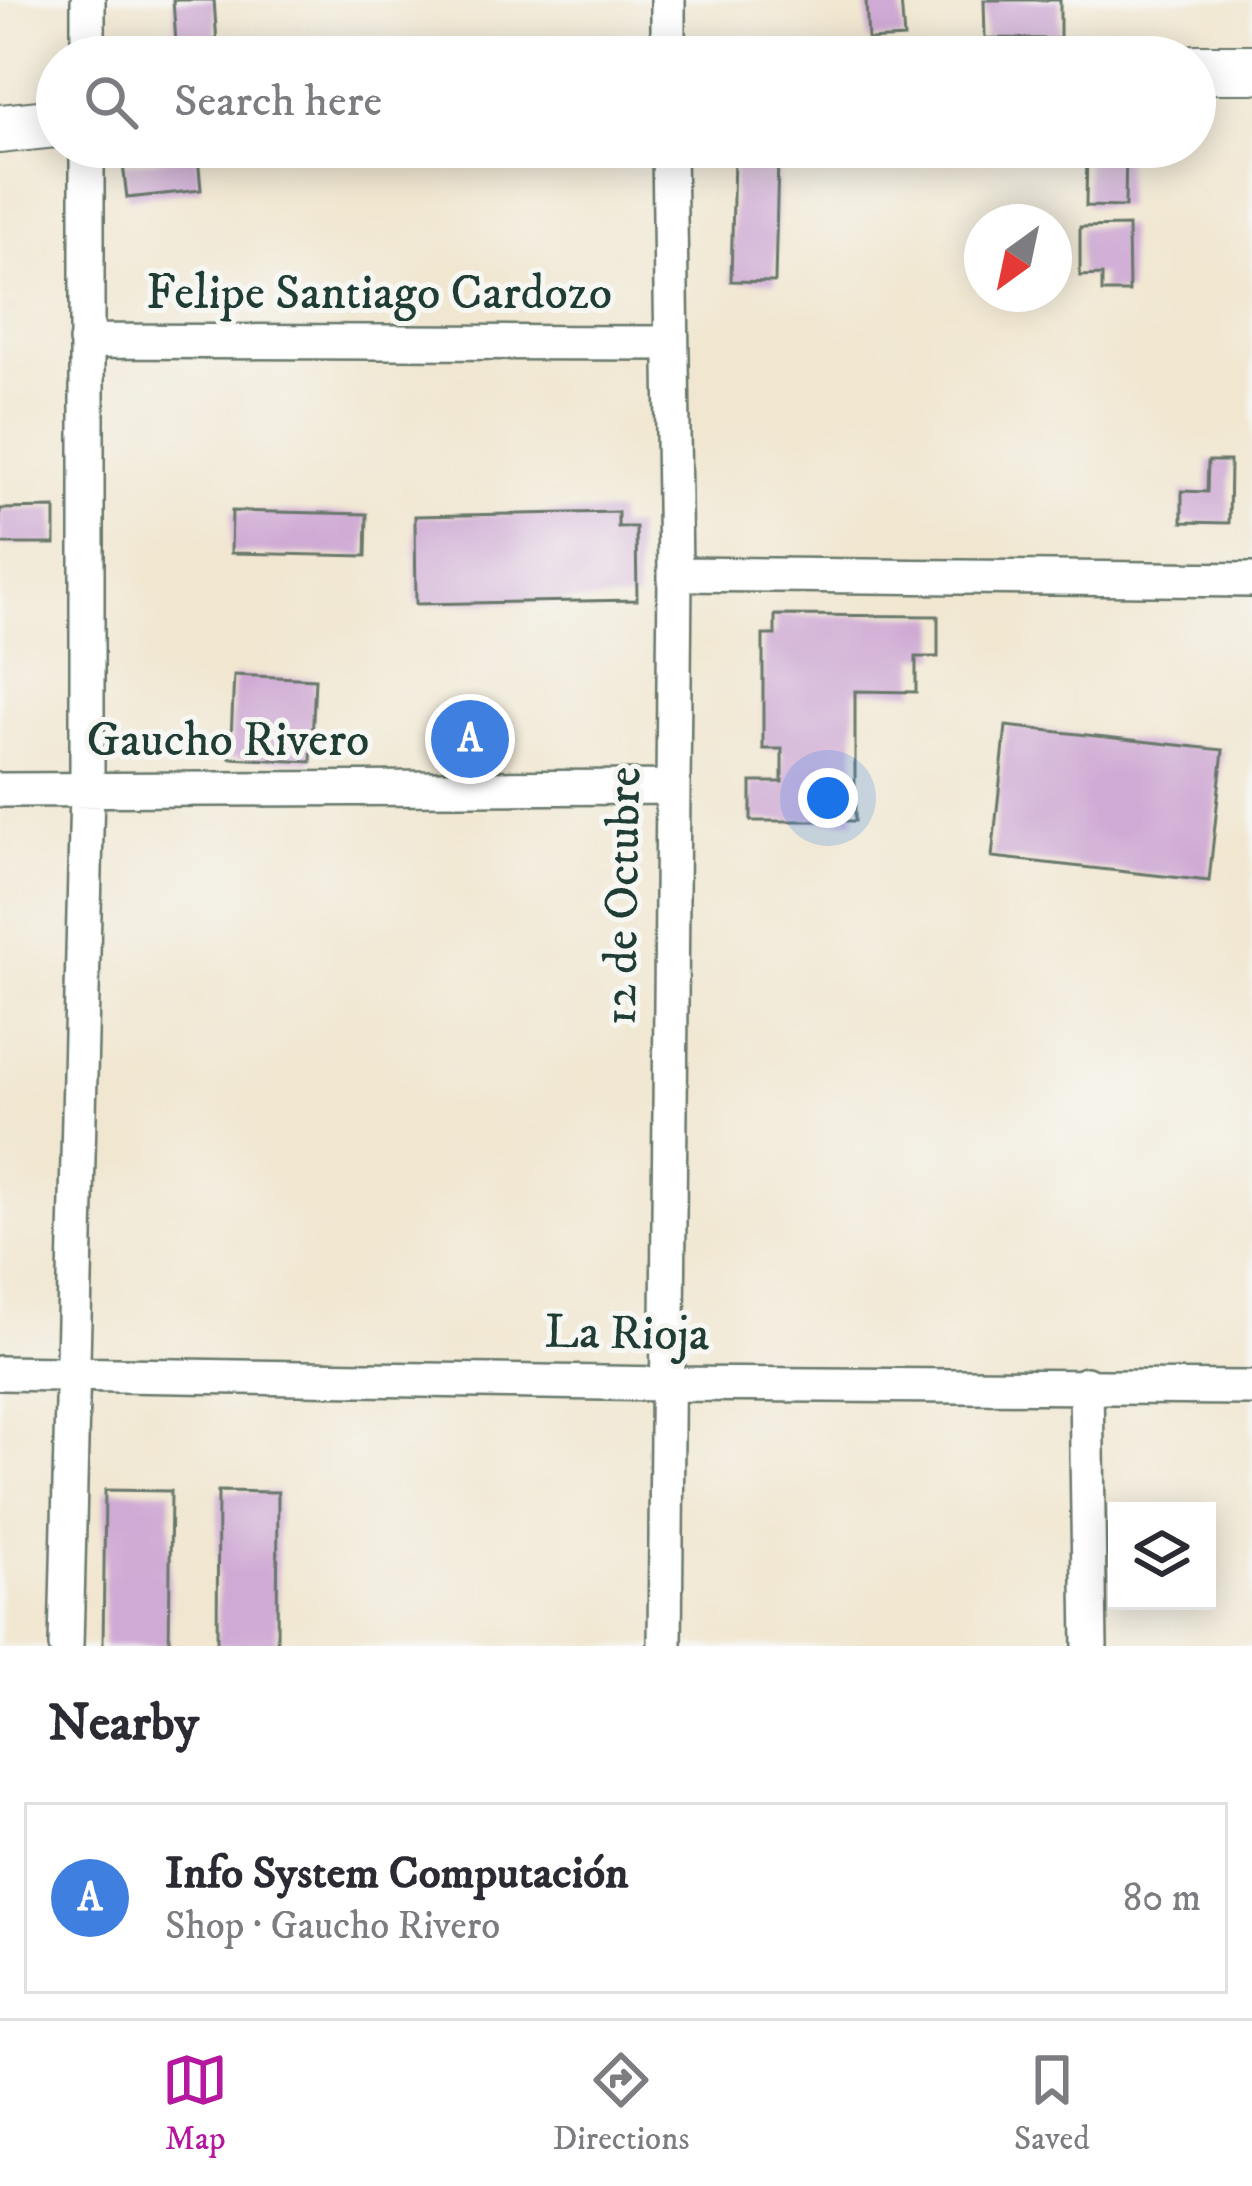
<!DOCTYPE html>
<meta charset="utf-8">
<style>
:root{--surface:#fff;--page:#f2f2f3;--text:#2b2b33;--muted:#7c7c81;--line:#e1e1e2;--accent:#b5179e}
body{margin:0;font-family:"IM FELL DW Pica",serif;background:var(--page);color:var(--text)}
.controls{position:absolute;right:36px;bottom:36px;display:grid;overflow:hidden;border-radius:0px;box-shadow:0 6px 30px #0003}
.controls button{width:108px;height:108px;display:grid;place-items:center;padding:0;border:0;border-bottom:3px solid var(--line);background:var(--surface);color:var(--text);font:60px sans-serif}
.compass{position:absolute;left:964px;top:204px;width:108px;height:108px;border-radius:50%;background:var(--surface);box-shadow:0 6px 30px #0003;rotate:213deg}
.you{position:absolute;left:828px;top:798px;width:42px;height:42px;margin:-30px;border:9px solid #fff;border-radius:50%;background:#1a73e8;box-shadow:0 0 0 18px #1a73e833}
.badge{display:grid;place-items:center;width:78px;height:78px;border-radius:50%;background:var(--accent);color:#fff;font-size:39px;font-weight:700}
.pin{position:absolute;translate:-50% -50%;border:6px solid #fff;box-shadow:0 3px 12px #0006}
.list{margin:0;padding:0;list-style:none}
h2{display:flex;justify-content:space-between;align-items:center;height:156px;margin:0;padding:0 48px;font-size:51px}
h2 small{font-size:39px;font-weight:400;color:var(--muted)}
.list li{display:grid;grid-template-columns:78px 1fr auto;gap:36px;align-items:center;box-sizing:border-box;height:192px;margin:0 24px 24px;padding:0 24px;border:3px solid var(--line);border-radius:0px}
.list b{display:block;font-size:45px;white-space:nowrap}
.list p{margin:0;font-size:39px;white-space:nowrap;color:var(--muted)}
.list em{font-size:39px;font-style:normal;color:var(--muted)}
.icon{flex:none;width:66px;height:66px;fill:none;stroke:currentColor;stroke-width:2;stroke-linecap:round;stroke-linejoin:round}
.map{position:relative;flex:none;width:1252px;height:1646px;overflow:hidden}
.search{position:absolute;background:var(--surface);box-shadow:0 6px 30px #0003;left:36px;right:36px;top:36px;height:132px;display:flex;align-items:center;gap:30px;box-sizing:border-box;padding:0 42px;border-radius:66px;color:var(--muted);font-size:45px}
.sheet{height:372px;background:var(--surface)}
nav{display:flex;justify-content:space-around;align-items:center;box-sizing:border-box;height:168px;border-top:3px solid var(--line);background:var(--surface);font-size:33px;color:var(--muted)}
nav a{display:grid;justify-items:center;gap:6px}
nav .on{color:var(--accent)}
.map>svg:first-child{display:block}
</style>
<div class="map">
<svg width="1252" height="1646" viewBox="0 0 1252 1646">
<rect width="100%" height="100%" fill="#f6f6f2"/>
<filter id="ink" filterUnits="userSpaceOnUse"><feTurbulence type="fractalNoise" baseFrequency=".00833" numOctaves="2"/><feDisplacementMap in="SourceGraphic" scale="24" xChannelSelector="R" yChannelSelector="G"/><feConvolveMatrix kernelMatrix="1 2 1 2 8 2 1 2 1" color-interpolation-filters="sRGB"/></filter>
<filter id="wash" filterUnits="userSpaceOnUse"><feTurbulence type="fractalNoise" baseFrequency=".004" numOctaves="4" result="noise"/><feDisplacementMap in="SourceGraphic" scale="48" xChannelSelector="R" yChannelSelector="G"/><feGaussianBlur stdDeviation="2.7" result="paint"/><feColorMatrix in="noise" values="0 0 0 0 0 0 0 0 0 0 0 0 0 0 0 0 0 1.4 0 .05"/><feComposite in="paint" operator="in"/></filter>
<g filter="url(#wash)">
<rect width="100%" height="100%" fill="#f1e7d1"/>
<g id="blocks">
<path fill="#cfaad4" d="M173,0H214L218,57H177Z
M866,0H901L904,38L868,40Z
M984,0H1060V39L985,38Z
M1087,147H1126L1125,207L1086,206Z
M198,156L201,190L127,198L123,164Z
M734,156L778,158L775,282L731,281Z
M1128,226L1129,292H1102V275L1080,276V227Z
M1208,461H1230L1229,523L1182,522V491L1207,492Z
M55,508V544H0V509Z
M232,511L367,514L366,556L231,553Z
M618,512V527H636L637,600L416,604L415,516Z
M775,615L938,616V657H916V692L855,691V821H751V782H782V749H763V635H775Z
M234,675L315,679L311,762L230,758Z
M1006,726L1223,750L1209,881L992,857Z
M105,1490L171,1491L169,1646H103Z
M218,1491L278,1492L277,1646H217Z"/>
</g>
</g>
<g filter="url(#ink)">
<use href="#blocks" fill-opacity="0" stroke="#68786b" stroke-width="3"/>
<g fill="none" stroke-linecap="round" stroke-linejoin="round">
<g stroke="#68786b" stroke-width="38">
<path id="minor" d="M668,0V57
M88,57V0
M86,341L671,343
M675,574L1252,580
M0,790L673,787
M0,1373L667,1384L1252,1388
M1086,1384L1090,1646
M66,1646L87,790V147
M665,1646L675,574L669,147"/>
</g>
<g stroke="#68786b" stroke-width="52">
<path id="secondary" d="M1195,69H1252
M0,129L57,123"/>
</g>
<use href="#minor" stroke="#fff" stroke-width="33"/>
<use href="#secondary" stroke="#fff" stroke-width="48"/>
</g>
</g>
<g text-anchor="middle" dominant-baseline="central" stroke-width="10" stroke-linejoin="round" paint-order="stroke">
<g font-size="48" fill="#1f3d34" stroke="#f6f6f2">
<text x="379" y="294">Felipe Santiago Cardozo</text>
<text x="228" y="741">Gaucho Rivero</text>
<text transform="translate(623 896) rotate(-89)">12 de Octubre</text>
<text transform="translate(627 1334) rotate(1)">La Rioja</text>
</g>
</g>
</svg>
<div class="controls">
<button><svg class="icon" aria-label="layers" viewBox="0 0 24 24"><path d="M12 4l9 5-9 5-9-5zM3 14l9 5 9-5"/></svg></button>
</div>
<svg class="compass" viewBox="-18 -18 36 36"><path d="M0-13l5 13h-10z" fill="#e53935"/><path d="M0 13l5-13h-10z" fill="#7c7c81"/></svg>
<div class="you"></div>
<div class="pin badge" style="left:470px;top:739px;background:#3f7fe0">A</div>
<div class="search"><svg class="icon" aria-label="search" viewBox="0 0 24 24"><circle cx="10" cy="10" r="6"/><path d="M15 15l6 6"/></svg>Search here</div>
</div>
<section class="sheet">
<h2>Nearby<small></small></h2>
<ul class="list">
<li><span class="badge" style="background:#3f7fe0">A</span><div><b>Info System Computación</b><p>Shop · Gaucho Rivero</p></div><em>80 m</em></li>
</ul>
</section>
<nav>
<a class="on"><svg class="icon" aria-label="map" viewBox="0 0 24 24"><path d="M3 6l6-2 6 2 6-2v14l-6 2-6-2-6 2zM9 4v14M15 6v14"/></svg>Map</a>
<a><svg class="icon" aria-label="directions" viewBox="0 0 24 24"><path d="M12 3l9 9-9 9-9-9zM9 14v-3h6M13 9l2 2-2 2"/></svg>Directions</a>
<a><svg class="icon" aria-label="saved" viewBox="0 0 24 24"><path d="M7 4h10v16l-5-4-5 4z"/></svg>Saved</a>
</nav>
